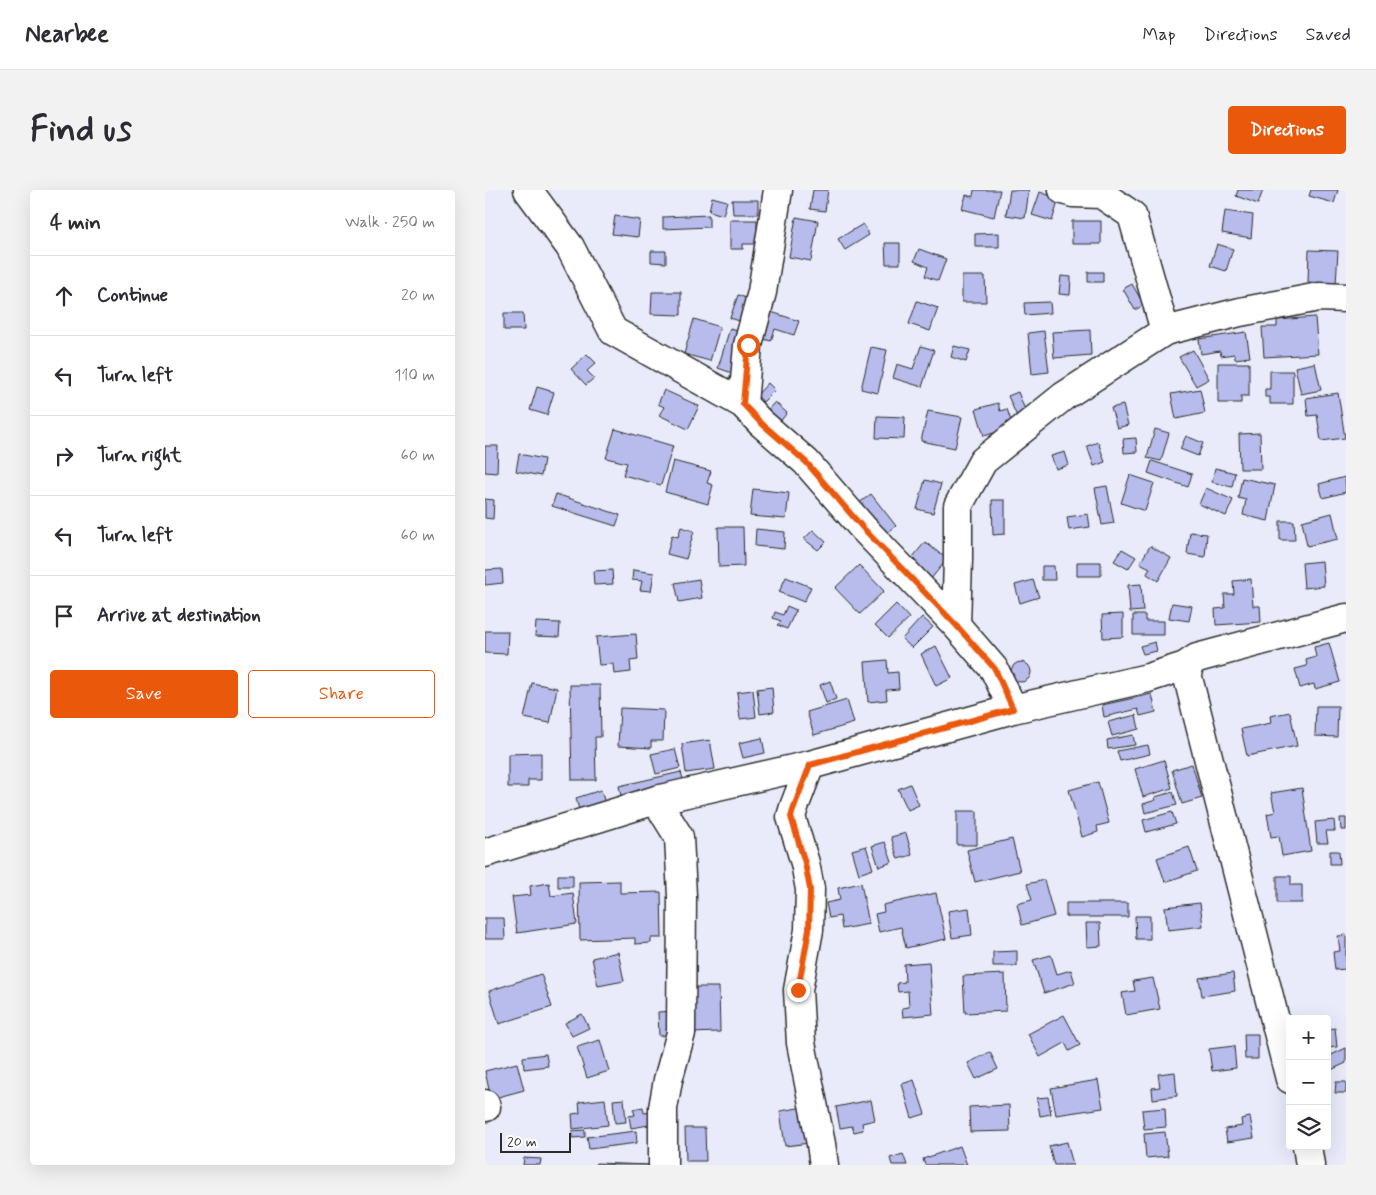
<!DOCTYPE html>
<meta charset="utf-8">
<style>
:root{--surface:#fff;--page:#f2f2f3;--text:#2b2b33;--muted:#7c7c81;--line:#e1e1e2;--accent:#ea580c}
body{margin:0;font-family:Mynerve,sans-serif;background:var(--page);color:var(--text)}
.controls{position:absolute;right:15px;bottom:15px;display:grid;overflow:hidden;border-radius:5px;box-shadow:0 5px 20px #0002}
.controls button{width:45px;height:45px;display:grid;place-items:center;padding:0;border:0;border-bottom:1px solid var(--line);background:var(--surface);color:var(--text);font:25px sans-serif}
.scale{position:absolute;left:15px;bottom:12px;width:71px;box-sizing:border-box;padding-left:5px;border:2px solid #2b2b2b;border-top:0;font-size:14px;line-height:18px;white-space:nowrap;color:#2b2b2b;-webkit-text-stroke:4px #fff;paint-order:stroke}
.stop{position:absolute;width:15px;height:15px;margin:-11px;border:4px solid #ea580c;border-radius:50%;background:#fff}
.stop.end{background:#ea580c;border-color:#fff;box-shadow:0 1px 5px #0008}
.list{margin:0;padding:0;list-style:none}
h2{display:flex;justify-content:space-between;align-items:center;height:65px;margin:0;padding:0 20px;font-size:21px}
h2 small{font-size:16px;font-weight:400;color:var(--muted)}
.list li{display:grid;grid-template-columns:32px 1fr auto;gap:15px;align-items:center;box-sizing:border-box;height:80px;padding:0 20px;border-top:1px solid var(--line)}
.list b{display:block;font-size:19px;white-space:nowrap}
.list em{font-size:16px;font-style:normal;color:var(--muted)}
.actions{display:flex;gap:10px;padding:15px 20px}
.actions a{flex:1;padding:11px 0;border:1px solid var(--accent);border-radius:5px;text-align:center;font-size:18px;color:var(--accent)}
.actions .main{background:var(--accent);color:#fff}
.icon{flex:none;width:28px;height:28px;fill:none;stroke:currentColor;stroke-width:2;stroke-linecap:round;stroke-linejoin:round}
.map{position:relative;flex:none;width:861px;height:975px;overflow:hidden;border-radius:5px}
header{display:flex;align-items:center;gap:30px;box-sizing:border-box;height:70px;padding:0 25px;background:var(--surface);border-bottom:1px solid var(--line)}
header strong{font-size:24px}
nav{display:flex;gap:28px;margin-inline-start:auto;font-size:18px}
.intro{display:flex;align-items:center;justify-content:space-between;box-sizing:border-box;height:120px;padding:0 30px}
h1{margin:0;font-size:35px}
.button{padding:12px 22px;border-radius:5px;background:var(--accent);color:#fff;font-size:18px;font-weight:700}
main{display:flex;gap:30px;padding:0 30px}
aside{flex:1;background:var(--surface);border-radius:5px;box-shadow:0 5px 20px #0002}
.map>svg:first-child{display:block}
</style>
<header>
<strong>Nearbee</strong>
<nav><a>Map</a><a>Directions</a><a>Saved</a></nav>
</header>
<div class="intro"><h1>Find us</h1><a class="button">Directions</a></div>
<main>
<aside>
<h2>4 min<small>Walk · 250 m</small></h2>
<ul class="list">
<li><svg class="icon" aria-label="ahead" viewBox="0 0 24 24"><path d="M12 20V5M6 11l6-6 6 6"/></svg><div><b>Continue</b></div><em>20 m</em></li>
<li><svg class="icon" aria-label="left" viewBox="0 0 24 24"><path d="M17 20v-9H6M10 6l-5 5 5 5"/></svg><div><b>Turn left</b></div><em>110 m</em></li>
<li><svg class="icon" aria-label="right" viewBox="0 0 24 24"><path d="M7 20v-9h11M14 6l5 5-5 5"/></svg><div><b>Turn right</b></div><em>60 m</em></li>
<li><svg class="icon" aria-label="left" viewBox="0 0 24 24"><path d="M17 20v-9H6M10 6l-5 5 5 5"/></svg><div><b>Turn left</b></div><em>60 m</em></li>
<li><svg class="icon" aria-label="arrive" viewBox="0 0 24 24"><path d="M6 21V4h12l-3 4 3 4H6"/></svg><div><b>Arrive at destination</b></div></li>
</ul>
<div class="actions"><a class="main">Save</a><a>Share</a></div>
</aside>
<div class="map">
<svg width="861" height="975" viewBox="0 0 861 975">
<rect width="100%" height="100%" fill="#e9ebfa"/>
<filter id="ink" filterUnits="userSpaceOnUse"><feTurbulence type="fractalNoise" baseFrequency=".02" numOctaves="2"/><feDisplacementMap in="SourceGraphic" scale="10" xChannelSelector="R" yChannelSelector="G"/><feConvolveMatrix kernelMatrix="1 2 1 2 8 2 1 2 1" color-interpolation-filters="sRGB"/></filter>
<g filter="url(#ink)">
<path fill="#b7bced" stroke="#2b2b2b" d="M328,0H343L340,21L325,19Z
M489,0H515L509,27L477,19L481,5L488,7Z
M525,0H544L540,28L521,25Z
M753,0H778L773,14L751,6Z
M826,0H853L849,13L824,6Z
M555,2L574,9L567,31L547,25Z
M227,7L242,11L238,25L224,21Z
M247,10H273V24H248Z
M740,21L768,25L766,48L737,43Z
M224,25V37L178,39V27Z
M130,26L155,30L153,47L127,44Z
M311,27L333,31L326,71L304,67Z
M245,30H272V54H258V59H245Z
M587,31H616V54H587Z
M378,34L384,45L360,60L353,49Z
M514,43V57H490V44Z
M400,53H415V74H401Z
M732,54L748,59L741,81L725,76Z
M434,59L461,69L453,91L440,86L443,77L429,71Z
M824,60L853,61L851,94L823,92Z
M166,61H181V73L166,72Z
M603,82H618V92H603Z
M477,86H500L501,112H477Z
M576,86L586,87L585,105L574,104Z
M647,94L659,115L650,120L638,99Z
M167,102H196V125L166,124Z
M253,105L266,110L258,132L245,128Z
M432,111L453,118L445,141L424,134Z
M565,112L566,123L540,125L539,113Z
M280,120L314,131L309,145L290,139L286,151L272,147Z
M19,123H38L39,140H19Z
M830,127L833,164L779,167L777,137H792V130Z
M209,129L235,137L225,171L199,164Z
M245,138L260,142L247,183L233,178Z
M605,140L606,165L569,168L567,142Z
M559,141L564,182L547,184L543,143Z
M761,142L765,167L750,169L749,164L736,166L735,161L716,164L714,149Z
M436,156L449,160L437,197L408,188L412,174L428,179Z
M469,156L485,160L481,172L466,167Z
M386,157L402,160L393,203L376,199Z
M708,160L724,189L711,196L694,167Z
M102,164L111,173L102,181L109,188L101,195L86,179Z
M733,173H764V206H756V213H733Z
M830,173L836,200L816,204L810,177Z
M785,181H808V214H785V207H780V199H785Z
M283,193L290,200L278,212L272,205Z
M52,197L69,202L62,225L45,220Z
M715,199L720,223L691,229L686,204Z
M179,200L214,216L203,239L174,225L179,217L173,214Z
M533,202L542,225L533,229L523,206Z
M853,203L860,248L836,251L832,225L823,226L821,208Z
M290,212L302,223L288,240L275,228Z
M513,213L515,221L522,219L528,237L499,246L491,219Z
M638,215L643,235L632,238L626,218Z
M443,221L477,227L470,258L436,251Z
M392,226L420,227L419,249L391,248Z
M130,239L188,256L176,295L138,285L142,273L121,268Z
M670,239L684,243L676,271L662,268Z
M775,243L776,279H755L754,244Z
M701,246L718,253L713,266L695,259Z
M651,248L652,262L639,263L638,249Z
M613,252L620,272L609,276L602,256Z
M0,256H13L12,283L0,282Z
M580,262L584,275L571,279L566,266Z
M34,264L59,269L56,286L31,281Z
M188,271L226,281L222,293L228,295L223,314L180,302Z
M667,271L707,284L703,297L663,283Z
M730,278L750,283L747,297L727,292Z
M645,285L669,293L660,321L636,313Z
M860,287L861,302L838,308L834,294Z
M757,288L790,295L783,331L758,325L761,310L753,308Z
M440,290L456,294L448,323L432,319Z
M622,296L629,333L617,335L610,298Z
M721,298L748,310L741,326L714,314Z
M268,299L304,303L301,329L265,326Z
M71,304L135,325L131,336L67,316Z
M386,304L411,336L391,352L365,320Z
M0,309L9,310L8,329L0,328Z
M507,310H520V344L508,345Z
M847,323L853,349L822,356L817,331Z
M603,324L605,337L584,340L582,327Z
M795,331H809L810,350H795Z
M196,337L209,341L201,369L182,364L187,345L193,347Z
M233,337H258L259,376L234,377Z
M271,339L300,342L299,359L270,356Z
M328,340L341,352L333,360L319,349Z
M705,342L722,344L720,367L702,364Z
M440,352L462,369L441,395L419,378Z
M665,356L686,368L673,391L662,384L665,378L655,373Z
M637,359L651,367L643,379L629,371Z
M837,371L839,396L819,398L817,373Z
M592,372H616V386H592Z
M374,375L399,401L375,424L350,398Z
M557,376H569L570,390H557Z
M17,379L18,393L0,395V380Z
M127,380L128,394L109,395L108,381Z
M148,380L169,383L166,401L155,400L157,391L147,390Z
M301,387L326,397L319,412L294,402Z
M214,389L217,408L194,412L190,393Z
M766,389L768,416H775L776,432L731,435L730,419L740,418L739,404H749L748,391Z
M548,390L554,407L535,413L530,395Z
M656,394L658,421L645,422L643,395Z
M687,413L707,416L704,431L684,428Z
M411,414L424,428L403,448L390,435Z
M302,416L311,420L302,439L292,435L296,431L288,428L290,422L298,425Z
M638,424V447L618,448L617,425Z
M648,425H660V431H679V445H648Z
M437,427L448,437L427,458L417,449Z
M51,432L75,433L74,447L50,446Z
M0,441H23L22,464L0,463Z
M151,444L153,470L145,471L146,482L129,484L128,474L114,475L111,447Z
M670,452L672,461L658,464L655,456Z
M844,453L855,492L830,499L829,494L815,498L810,479L822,476L821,470L831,467L829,457Z
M451,456L467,488L451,496L436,464Z
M402,470L403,483L413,482L414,499L401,500L402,510L383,512L380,472Z
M526 482a10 10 0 1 1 20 0a10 10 0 1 1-20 0Z
M345,491L351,509L341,513L335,495Z
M47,493L72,498L65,533L39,528Z
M85,495H115L116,547H110L111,590H87Z
M287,497L289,522L275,524L272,499Z
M268,500L271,527L255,529L252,502Z
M667,504L671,522L655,526L653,519L619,527L617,515Z
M362,510L369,533L329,545L322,522Z
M831,516H853L852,547L830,546Z
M135,518L179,520L178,551H166V558L133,556Z
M805,522L812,556L762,566L756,539L786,533L785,526Z
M651,525L654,539L627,546L623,532Z
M648,545L650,555L623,559L622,550Z
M277,548L280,563L258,568L254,553Z
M225,550L230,579L201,583L197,554Z
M663,555L665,564L635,571L632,561Z
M190,559L195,578L171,584L166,564Z
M56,563V590H43V597H23V564Z
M679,570L687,598L658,607L650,579Z
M707,574L717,608L697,614L687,580Z
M196,582L200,597L137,611L134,596Z
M613,592L624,633L612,636L613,642L597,647L584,600Z
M425,594L434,615L423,620L413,599Z
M817,598L826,661L797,666L794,646L786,647L782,624L790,622L786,603Z
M116,600L120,613L94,620L91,608Z
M688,602L692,615L660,623L658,614L671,610L670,607Z
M472,621H492V655H472Z
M687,622L691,634L661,642L658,630Z
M855,628H861V640H856Z
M849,630L850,641H841L843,653H832L830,632Z
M421,643L427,665L413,669L406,647Z
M527,649L535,681L490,692L482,660Z
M400,652L407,672L394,677L387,656Z
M381,656L388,679L374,684L367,660Z
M704,657L712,681L680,692L672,668Z
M845,661H854L855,674H845Z
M73,685H88V697H73Z
M792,686H806V695H817V713H792Z
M559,690L569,726L537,735L532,714L547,710L542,694Z
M135,691V703L176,702L177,748H166V753L150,754V748L95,750L94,692Z
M64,693L66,706L88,703L92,734L32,743L27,707L46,705L45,696Z
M376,693L384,734L357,739L355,726L344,728L341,713L355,710L353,698Z
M451,703L461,749L421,758L416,737L394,742L390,724L399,722L398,715Z
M581,713H643V727H581Z
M715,713L718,736L683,740L680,717Z
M484,718L487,745L467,748L463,721Z
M650,726H665V749H651Z
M0,728H19L20,749H0Z
M601,733H615L616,756L602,757Z
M861,745V779L850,780L848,762L855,761L853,746Z
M532,761V776H508V762Z
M133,762L139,791L113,796L107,768Z
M566,765L572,784L586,780L590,793L559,803L548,770Z
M444,772L448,824L418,827L417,818L424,817L423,801L413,802L412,793L420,792L419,774Z
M748,783L750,801L717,806L714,788Z
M56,784L67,817L14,834L4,801Z
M520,784L521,821L480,823L478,786Z
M668,788L675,819L641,825L637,803L650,801L648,791Z
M205,797H234L235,842L205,843Z
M188,821L189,845L174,846L173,822Z
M97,824L104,838L87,846L80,833Z
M579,825L595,855L584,861L580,853L555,867L543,844Z
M850,838L852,857L842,858V839Z
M759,844H773V869H760Z
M115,850L124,881L102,888L92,857Z
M749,856L751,878L727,881L724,859Z
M861,858V873L846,880L842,872V867Z
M505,862L513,879L491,889L483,873Z
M61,864L63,876L39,879L38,867Z
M32,873L39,900L6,909L0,881Z
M690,882L692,906L668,909L667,898L675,897L673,884Z
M429,890L440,924L427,928L417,894Z
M613,890L618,918L571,925L566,898Z
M851,892H861V903H850Z
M563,907L566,924L555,926L552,908Z
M120,909L123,935L88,939L87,924L95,923L94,912Z
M139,909L141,932L130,933L128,910Z
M386,910L390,930L377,933L378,940L369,942L367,936L355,938L351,917Z
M524,915L525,941L485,942L484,917Z
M158,917L159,923L168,922L170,934L146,938L144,926L150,925L148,919Z
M319,917L325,953L300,956L295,921Z
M680,918L681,937L659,939L657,920Z
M765,927L769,948L742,952L740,939L757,936L756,929Z
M200,938H220L221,971H201Z
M100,940V947L87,948V941Z
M151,941L152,953L104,959L102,947Z
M680,942L683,966L661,968L659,944Z
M582,952L588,975H569L564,956Z
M475,956L482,975H440L438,969Z
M418,964L422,975H407L405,968Z
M39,968L56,969L55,975H38Z
M111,973L163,975H110Z"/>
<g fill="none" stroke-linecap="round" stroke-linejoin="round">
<g stroke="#2b2b2b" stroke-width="31">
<path id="minor" d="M43,0L85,57L128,141L258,214L275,232L321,272L378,338L471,435
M578,0L588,3L616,4L647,25L680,141
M258,214L263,155L277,102L293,0
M700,476L805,889
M528,519L509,479L471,435L473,369V316L498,271L579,206L680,141L755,122L834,107L861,108
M325,575L309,617L306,627L320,673L325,699L324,740L313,800L316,853L336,954L339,975
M171,610L194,647L197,706L196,843L183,890L178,918V975
M0,663L171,610L325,575L528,519L663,488L700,476L712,468L861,428
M0,914L1,917
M822,956L825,975"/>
</g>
<use href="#minor" stroke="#fff" stroke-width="28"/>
</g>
</g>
<g fill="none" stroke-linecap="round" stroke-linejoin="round" filter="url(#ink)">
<path stroke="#ea580c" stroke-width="6" d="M263,155L258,214L275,232L321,272L378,338L471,435L510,479L528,519L325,575L309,617L306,627L320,673L325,699L324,740L313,800"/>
</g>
</svg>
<div class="controls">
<button>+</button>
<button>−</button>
<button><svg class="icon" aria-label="layers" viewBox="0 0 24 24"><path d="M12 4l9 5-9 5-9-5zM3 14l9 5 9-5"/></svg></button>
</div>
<div class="scale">20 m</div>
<div class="stop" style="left:263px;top:155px"></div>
<div class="stop end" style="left:313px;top:800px"></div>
</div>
</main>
